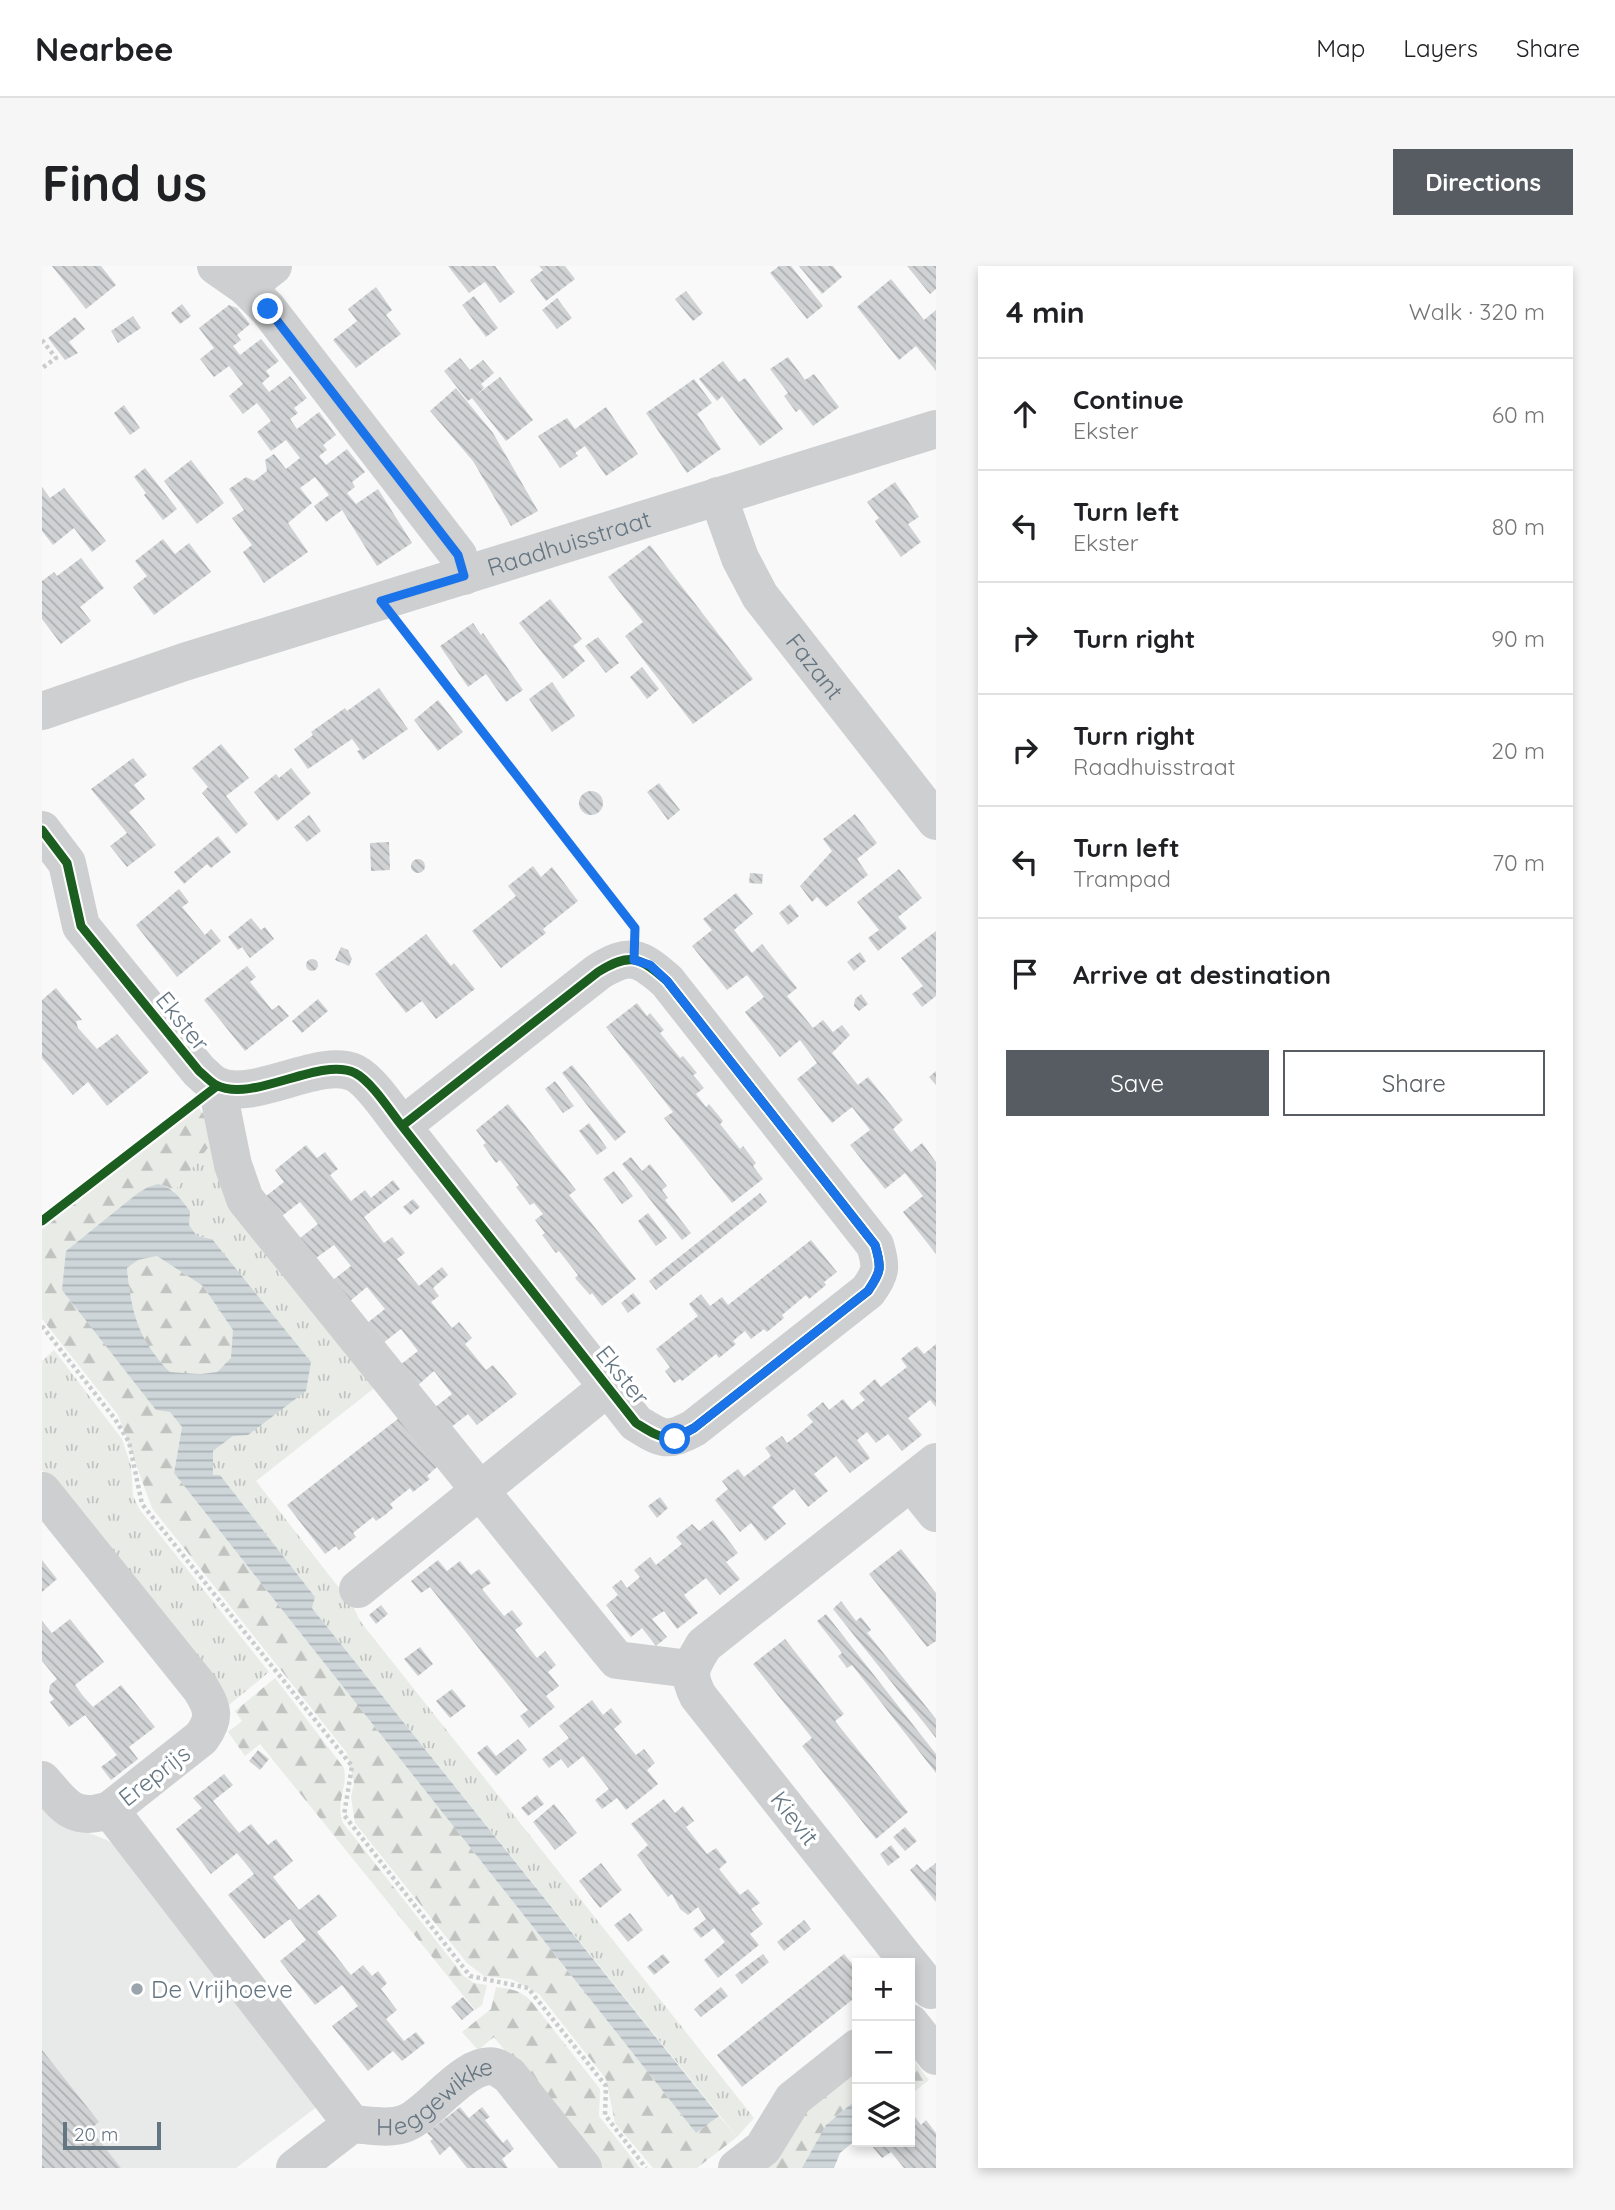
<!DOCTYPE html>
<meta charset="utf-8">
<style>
:root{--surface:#fff;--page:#f6f6f6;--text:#202124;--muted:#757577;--line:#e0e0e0;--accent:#565c61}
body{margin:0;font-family:Quicksand,sans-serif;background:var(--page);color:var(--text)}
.controls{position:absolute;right:21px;bottom:21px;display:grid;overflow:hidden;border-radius:0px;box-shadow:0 4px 10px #0003}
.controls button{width:63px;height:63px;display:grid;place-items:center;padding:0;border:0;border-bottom:2px solid var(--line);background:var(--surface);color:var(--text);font:35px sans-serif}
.scale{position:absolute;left:21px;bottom:18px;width:98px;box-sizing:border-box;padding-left:7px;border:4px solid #657683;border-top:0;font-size:19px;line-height:24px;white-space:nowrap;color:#657683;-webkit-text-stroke:5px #fff;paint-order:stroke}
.stop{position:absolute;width:21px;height:21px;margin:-16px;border:5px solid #1a73e8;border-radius:50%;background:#fff}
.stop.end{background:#1a73e8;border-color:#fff;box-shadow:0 2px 7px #0008}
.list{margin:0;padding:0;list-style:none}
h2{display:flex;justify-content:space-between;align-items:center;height:91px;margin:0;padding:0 28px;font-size:30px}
h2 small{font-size:23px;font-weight:400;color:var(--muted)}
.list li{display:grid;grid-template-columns:46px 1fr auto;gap:21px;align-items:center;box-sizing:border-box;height:112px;padding:0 28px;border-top:2px solid var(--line)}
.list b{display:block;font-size:26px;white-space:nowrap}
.list p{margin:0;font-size:23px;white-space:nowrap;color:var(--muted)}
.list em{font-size:23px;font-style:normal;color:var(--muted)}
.actions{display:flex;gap:14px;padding:21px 28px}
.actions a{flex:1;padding:16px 0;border:2px solid var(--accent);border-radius:0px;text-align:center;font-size:24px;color:var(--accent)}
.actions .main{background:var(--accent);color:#fff}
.icon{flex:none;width:38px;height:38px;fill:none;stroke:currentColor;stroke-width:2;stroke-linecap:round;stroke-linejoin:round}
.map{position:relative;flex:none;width:894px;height:1902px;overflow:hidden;border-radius:0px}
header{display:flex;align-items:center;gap:42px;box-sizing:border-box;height:98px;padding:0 35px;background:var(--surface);border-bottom:2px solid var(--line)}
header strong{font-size:33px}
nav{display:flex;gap:38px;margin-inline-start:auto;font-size:24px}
.intro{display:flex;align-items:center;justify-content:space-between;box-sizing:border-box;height:168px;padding:0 42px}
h1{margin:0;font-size:49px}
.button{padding:18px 32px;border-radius:0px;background:var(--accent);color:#fff;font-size:24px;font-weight:700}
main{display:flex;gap:42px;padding:0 42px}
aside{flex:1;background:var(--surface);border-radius:0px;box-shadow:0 4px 10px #0003}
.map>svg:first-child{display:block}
</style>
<header>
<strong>Nearbee</strong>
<nav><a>Map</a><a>Layers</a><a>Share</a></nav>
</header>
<div class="intro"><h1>Find us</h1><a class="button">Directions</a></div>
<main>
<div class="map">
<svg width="894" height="1902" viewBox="0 0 894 1902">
<defs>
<pattern id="grass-tufts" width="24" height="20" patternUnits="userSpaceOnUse" patternTransform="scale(1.75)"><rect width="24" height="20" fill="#e8ebe6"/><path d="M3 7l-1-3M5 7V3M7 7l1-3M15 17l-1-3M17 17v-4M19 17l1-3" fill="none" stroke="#c0c3c0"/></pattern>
<pattern id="forest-firs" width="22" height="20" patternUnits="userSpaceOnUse" patternTransform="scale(1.75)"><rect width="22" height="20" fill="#e8ebe6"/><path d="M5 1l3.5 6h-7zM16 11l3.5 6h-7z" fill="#c0c3c0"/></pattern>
<pattern id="water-rules" width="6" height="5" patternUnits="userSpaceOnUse" patternTransform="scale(1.75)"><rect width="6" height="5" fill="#ced6d9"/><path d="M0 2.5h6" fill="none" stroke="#abb2b5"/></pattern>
<pattern id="building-back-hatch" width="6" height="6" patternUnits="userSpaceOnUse" patternTransform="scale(1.75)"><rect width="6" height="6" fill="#d0d2d3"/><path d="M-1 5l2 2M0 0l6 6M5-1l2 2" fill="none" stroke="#acafb1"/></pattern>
</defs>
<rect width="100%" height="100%" fill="#f9f9f9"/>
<path fill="#e8e9e9" d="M0,1534L31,1561L65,1574L80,1585L280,1837L194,1902H0Z"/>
<path fill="url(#grass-tufts)" d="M169,878L340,1116L214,1215L311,1340L318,1355L712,1852L695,1871L270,1342L273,1331L178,1209H171V1185L191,1170L170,973L155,970L147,959L132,925Z
M12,1084L80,1173L89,1200L91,1230L98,1244L227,1406L187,1439L0,1204V1095Z"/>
<path fill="url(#forest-firs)" d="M155,839L162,849L169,878L132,925C123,918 117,918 106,921L24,985L128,1146L140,1161L132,1207L654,1867L677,1850L695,1871L655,1902H611L573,1857L564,1813L497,1728L469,1713L442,1710L425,1697L313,1557L309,1531L312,1517L305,1487L110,1242L76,1149L0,1053V963Z
M115,990L161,1020L191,1064L189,1092L175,1106L158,1108L128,1106C94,1072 89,1048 85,1002L96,994Z
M233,1412L302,1502C306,1522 293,1536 301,1557L422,1710L432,1717L445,1719L440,1739L433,1744L218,1478L203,1490L186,1466L200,1455L193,1445Z
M454,1721C469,1723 478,1724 489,1735L558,1823L557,1850L598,1902H557L452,1771L436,1784L420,1766L449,1743Z
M868,1793L874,1797L887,1814L868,1829Z
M815,1798V1833L784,1859L764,1899L760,1902H717L762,1841Z"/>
<path fill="url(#water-rules)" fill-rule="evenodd" d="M116,918C132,921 139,934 148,945L147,959L155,970L170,973L269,1096L264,1125L206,1169L191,1170L171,1185V1209H178L273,1331L270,1342L677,1850L654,1867L132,1207L140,1161L128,1146L114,1144L20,1024L24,985L96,927L106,921ZM115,990L161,1020L191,1064L189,1092L175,1106L158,1108L128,1106C96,1074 89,1046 85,1002L96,994Z
M815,1833V1873L798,1887L792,1902H760L784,1859Z"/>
<path fill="url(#building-back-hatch)" d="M10,0H59L74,19L44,43Z
M406,0H453L473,26L458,37L443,16L427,27Z
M497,0H523L533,13L504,35L488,14L501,4Z
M737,0H749L781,40L765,53L728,7Z
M757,0H791L800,11L780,28Z
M865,0H894V23L888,28Z
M849,13L882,54L894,44V105L874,80L857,94L815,41Z
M334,21L350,44L344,49L359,68L314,102L291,74L315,55L306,43Z
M644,25L661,47L651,55L633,33Z
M432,30L456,62L444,71L420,39Z
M515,32L530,52L515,63L500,44Z
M140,38L149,50L138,58L129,47Z
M187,39L195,42L208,58L195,69L199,74L191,80L198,89L219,73L237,95L224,105L228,110L220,117L227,126L248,110L265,132L252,142L256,147L248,153L255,163L277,146L294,169L281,179L285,184L277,190L284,199L305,183L323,206L310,216L313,221L305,227L314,238L336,223L370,277L335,300L300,244L284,256L272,240L287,229L273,211L258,222L270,237L246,257L266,286L222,317L201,286L210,279L190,252L202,244L187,223L204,211L212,215L225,205L223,194L232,188L244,203L258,192L244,174L229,185L215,166L229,155L215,137L201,148L187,130L201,118L187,100L172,111L158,93L172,82L157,62Z
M91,50L99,62L76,77L69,65Z
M33,51L43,63L27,76L36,87L23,94L6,72Z
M746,91L763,114L772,108L797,141L771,160L758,143L754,146L742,130L746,127L728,103Z
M418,92L428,104L441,94L452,107L439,118L442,122L433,130L458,111L491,154L464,175L430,132L426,135L402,105Z
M681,95L697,116L703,112L741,163L718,180L680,130L675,135L657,113Z
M652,113L670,137L655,148L679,183L645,207L604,147Z
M414,122L451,167L496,245L469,260L431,195L388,145Z
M82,139L98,162L88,169L72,147Z
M564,141L596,188L564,210L543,180L533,187L536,190L518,202L496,170L525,152L533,163Z
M149,194L182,237L155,258L122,215Z
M103,202L135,243L121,254L102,229L104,227L92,211Z
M853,216L877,251L866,258L879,276L859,291L833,255L837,252L825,236Z
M0,221L8,232L22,222L64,275L50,286L32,262L11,279L0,265Z
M121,273L133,288L147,277L169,306L112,349L91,321L105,310L93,295Z
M608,279L711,413L651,458L583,370L601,356L566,311Z
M39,292L62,322L38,341L49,355L19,378L0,353V315L12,306L15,310Z
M508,333L540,373L531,380L543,395L521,413L477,357Z
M431,357L439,369L441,367L481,424L464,436L444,408L426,421L398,380Z
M556,371L577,397L564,407L543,380Z
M600,401L617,423L605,433L588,411Z
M510,416L533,450L510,466L487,433Z
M337,422L366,463L321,494L315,485L318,484L310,473L266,503L252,483L271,469L269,466L303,442L305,445Z
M396,434L421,466L396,485L372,454Z
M179,478L207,512L184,530L206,558L194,568L160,527L166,521L150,502Z
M91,492L105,509L92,519L103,533L87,546L114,579L85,601L68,580L85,567L49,523Z
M249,502L269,527L235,555L212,526L234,508L237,512Z
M617,517L638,544L626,554L605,526Z
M537 537a12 12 0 1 1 24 0a12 12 0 1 1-24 0Z
M813,548L835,577L815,593L826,609L784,641L775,631L770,636L758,620L790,585L781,573Z
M267,549L279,565L265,576L252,561Z
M176,570L189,586L169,602L165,598L142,618L132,606Z
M347,576L348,604L329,605L328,577Z
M369 600a7 7 0 1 1 14 0a7 7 0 1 1-14 0Z
M491,600L499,611L510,601L536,635L501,663L504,667L459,702L430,665L474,630L466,620Z
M857,603L880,632L856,651L865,662L836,685L826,672L837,664L815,636Z
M708,607L721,608L720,618L707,617Z
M137,623L147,636L140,641L163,669L169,663L179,675L135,711L94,659Z
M694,627L711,648L692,664L710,687L720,678L755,722L745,730L771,762L781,754L791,766L800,759L808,769L790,787L816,819L826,811L861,854L851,863L869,886L880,877L894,896V988L861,946L881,930L863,907L843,923L808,879L828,864L810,841L790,857L755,813L775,797L758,774L738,791L703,746L722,731L705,709L685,724L650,680L670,664L661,653Z
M748,638L757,650L746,659L737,647Z
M209,652L219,664L223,661L232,673L208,692L200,681L196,684L186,671Z
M894,665V730L880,741L870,728L881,720L859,692Z
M384,668L409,700L412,697L433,723L394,753L380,735L364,747L333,708Z
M299,681L306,684L310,693L307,700L293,694Z
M818,686L824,695L812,705L805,696Z
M264 699a6 6 0 1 1 12 0a6 6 0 1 1-12 0Z
M205,700L214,711L208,716L230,744L237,739L247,750L203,785L162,734Z
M14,722L40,754L34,755L36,762L55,783L75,768L107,806L65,840L46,816L31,829L0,792V734Z
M819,728L826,738L817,745L812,740L813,733Z
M276,733L286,745L260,767L250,755Z
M595,737L605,750L608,747L622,764L618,767L638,792L641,790L655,807L651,809L662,822L654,828L664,841L667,838L681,855L678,858L698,883L701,880L714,897L711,900L721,913L690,937L622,852L631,846L564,761Z
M530,799L584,866L573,875L520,807Z
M894,805V819L887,811Z
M513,815L532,840L521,847L503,823Z
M466,838L534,924L527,929L594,1013L560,1040L550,1027L548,1029L533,1012L536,1009L517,985L514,987L500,969L503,967L493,954L501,948L492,937L488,939L474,921L477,919L458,894L454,897L441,879L444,877L434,864Z
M547,857L565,882L555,889L537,865Z
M264,879L275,892L283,886L296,903L288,909L309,935L323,924L329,932L351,914L358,923L322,951L342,977L350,971L363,987L355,993L377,1020L400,1001L406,1009L391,1022L397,1030L389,1036L410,1062L417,1056L430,1072L423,1078L444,1104L451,1099L475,1128L435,1159L426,1148L408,1162L392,1142L410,1128L392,1105L375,1120L358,1099L376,1085L359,1063L341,1077L325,1057L343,1043L325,1021L308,1035L291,1014L309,1000L292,979L274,992L258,972L276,958L258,936L240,950L224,930L242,916L233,904Z
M589,891L600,905L608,898L625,920L620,924L626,932L623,934L649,967L640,974L580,898Z
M572,905L591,930L580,938L561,913Z
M718,927L725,936L614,1024L607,1015Z
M371,933L378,941L368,949L361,941Z
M606,947L625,972L614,980L596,955Z
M769,974L795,1006L782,1016L784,1019L767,1033L764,1029L740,1049L742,1052L725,1066L722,1063L709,1073L703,1065L691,1075L694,1078L677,1092L674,1088L640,1115L638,1113L632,1117L623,1105L628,1101L614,1083L656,1050L647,1038L659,1028L668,1040L680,1031L686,1039Z
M591,1027L599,1037L586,1047L579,1037Z
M894,1078V1141L888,1134L866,1152L880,1169L860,1185L846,1168L834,1177L825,1166L815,1174L828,1192L808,1207L794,1190L772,1208L786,1225L766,1241L752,1223L730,1241L744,1258L723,1275L709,1257L698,1266L673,1234L686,1223L680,1215L696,1203L702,1211L729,1190L723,1182L740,1170L745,1177L758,1167L771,1156L765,1149L781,1136L787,1144L801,1133L810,1144L823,1134L817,1127L833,1113L839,1121L865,1101L859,1093L867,1086L875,1080L882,1088Z
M357,1152L395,1201L385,1210L388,1213L371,1226L368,1222L348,1238L351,1242L343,1249L334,1255L331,1251L311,1267L314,1271L305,1278L297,1284L294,1280L283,1288L245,1239Z
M618,1231L626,1242L615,1252L606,1240Z
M671,1254L696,1287L684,1296L698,1313L678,1329L664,1312L642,1329L656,1347L635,1363L622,1345L610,1353L625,1371L614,1380L600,1362L589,1371L564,1339L576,1329L570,1321L579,1314L585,1322L598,1311L592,1304L608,1291L614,1299L640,1278L634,1271L650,1258L657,1265Z
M859,1283L894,1327V1375L885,1381L827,1308Z
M0,1294L15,1313L0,1326Z
M396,1294L405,1305L418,1295L429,1309L437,1303L449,1317L440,1323L462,1350L470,1344L481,1358L473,1364L495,1392L503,1385L514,1399L506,1406L517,1420L504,1430L513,1441L487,1462L478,1450L486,1444L388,1321L379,1327L369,1315Z
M799,1335L814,1355L819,1351L829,1364L825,1367L827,1369L894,1453V1472L791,1343Z
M339,1339L346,1348L334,1358L327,1349Z
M784,1348L894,1488V1507L810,1399L805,1402L796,1390L800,1387L775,1355Z
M28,1353L62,1396L33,1419L41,1430L51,1441L79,1419L113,1461L87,1481L96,1493L69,1514L59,1501L75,1489L43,1449L27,1461L8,1436L12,1433L7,1427L8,1419L15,1413L0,1395V1355L10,1367Z
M743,1373L802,1448L793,1455L866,1546L834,1573L760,1480L770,1472L711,1398Z
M378,1381L391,1398L376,1410L362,1393Z
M410,1423L424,1440L408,1452L394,1435Z
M550,1434L561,1449L569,1442L580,1456L572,1463L594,1489L602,1483L613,1497L605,1504L616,1518L584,1544L575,1532L560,1543L553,1534L567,1523L541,1490L526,1502L519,1493L507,1502L500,1493L527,1472L517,1460Z
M476,1473L485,1484L454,1510L435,1487L445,1479L454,1490Z
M216,1484L227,1493L218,1504L207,1495Z
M182,1508L191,1519L171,1535L197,1567L209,1558L226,1579L234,1573L251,1595L231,1611L257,1644L277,1628L295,1650L275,1666L309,1709L321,1699L330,1710L336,1705L345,1717L339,1723L355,1744L344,1753L362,1775L374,1766L383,1777L360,1795L351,1785L326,1805L290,1760L316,1740L300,1719L273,1739L238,1695L264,1674L248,1653L222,1673L186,1629L212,1608L204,1598L195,1587L169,1608L134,1563L160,1542L151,1532Z
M495,1529L502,1538L486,1550L479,1542Z
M622,1533L633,1547L641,1540L652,1555L644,1561L665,1588L674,1582L685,1596L677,1603L698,1629L706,1623L718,1637L709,1643L721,1658L708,1668L717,1679L676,1712L662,1694L683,1676L672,1662L659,1672L651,1663L664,1653L656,1641L646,1649L638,1643L630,1628L626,1631L595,1589L606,1579L589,1558Z
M512,1538L535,1567L513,1584L491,1556Z
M863,1561L875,1575L863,1585L851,1571Z
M849,1579L858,1591L846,1600L838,1588Z
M559,1597L580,1624L558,1642L537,1615Z
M894,1597V1636L868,1604L875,1598L882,1606Z
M588,1647L601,1664L586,1676L572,1659Z
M762,1654L769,1663L742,1685L735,1676Z
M621,1688L628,1696L612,1709L605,1701Z
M721,1688L727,1696L700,1718L693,1709Z
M802,1688L815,1704V1730L700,1821L675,1789Z
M679,1721L686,1730L659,1751L652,1743Z
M421,1731L432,1744L420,1754L409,1741Z
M0,1784L57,1856L48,1863L79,1902H0Z
M418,1841L427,1852L440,1841L448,1851L443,1854L461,1877L465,1873L472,1883L460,1893L466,1902H425L408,1880L398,1889L388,1875L391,1873L385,1867Z
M870,1847L879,1859L884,1854L894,1867V1902H862L849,1886L840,1892L829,1879L833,1876H868V1848Z"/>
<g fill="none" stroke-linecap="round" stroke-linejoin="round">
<path stroke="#cbcccd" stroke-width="4.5" stroke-dasharray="3.5 3.5" stroke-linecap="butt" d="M0,74L14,92L0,102
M361,364L590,658
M0,1060L73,1153L87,1176L100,1238L310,1500L302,1549L428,1710L486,1722L564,1820L563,1849L604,1902"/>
<g stroke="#cecfd0" stroke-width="38">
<path d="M174,0L204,21L226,43L416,289L422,310"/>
<path d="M204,21L231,0"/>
<path id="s1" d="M676,230L698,292L718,330L894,555"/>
<path d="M0,564L25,597L39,660L157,805C162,809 168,816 174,819C211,838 277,790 313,807C330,816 348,845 360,860L594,1157C620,1173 624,1177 652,1162L826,1025C839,1006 840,1002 833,979L625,715C598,691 588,686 556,706L360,860"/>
<path d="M175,820L191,899L203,933L565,1382L575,1394L648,1403"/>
<path d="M869,1216L894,1247"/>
<path d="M0,1225L159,1423C171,1443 174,1452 159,1472L68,1544L310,1858"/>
<path d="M316,1323L566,1121"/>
<path d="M0,1514C23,1540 30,1556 68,1544"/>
<path d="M867,1697L656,1430C644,1406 649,1401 662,1379L894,1196"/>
<path d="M868,1698L889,1724"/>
<path d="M868,1757L894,1790"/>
<path id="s2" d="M253,1902L310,1858C327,1859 348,1864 364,1857C389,1847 424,1794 453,1801C458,1802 463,1807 467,1809L541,1902"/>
<path d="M695,1902L721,1882L751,1833L815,1782"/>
</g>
<path stroke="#cecfd0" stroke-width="38" id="s3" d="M0,445L142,396L894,163"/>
<g stroke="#fff" stroke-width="13">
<path id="cycleway" d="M0,564L25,597L39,660L157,805C162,809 168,816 174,819C211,838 277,790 313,807C330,816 348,845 360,860L594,1157C620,1173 624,1177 652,1162L826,1025C839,1006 840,1002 833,979L625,715C598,691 588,686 556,706L360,860
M0,955L175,820"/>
</g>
<use href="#cycleway" stroke="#1b5e20" stroke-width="9"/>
</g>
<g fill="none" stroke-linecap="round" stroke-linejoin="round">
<path stroke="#1a73e8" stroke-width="9" d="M226,43L416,289L422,310L339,335L593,662L592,694L608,699L625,715L833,979C840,1002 839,1006 826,1025L652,1162L633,1173"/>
</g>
<circle fill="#99a4ac" stroke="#fff" stroke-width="2.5" cx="95" cy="1723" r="7"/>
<g text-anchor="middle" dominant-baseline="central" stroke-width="7" stroke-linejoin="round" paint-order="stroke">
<g font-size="24" fill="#657683" stroke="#fff">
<text stroke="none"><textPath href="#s3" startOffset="553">Raadhuisstraat</textPath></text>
<text stroke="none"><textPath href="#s1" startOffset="198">Fazant</textPath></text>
<text transform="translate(141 755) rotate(51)">Ekster</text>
<text transform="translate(581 1109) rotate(51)">Ekster</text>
<text transform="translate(112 1509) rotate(-38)">Ereprijs</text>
<text transform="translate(753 1552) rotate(52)">Kievit</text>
<text stroke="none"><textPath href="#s2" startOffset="164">Heggewikke</textPath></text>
</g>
<g font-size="24" fill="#657683" stroke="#fff" text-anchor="start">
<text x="109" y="1723">De Vrijhoeve</text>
</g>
</g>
</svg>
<div class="controls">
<button>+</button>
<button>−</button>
<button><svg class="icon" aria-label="layers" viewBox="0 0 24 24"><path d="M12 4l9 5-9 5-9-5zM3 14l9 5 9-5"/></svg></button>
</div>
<div class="scale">20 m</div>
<div class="stop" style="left:633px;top:1173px"></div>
<div class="stop end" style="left:226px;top:43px"></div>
</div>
<aside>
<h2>4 min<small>Walk · 320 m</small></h2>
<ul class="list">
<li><svg class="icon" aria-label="ahead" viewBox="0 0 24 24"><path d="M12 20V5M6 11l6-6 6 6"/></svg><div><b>Continue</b><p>Ekster</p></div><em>60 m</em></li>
<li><svg class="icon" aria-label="left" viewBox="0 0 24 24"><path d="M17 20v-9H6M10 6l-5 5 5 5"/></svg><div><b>Turn left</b><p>Ekster</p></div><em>80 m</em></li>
<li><svg class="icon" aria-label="right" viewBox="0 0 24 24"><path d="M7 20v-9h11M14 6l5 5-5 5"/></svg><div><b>Turn right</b></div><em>90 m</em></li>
<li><svg class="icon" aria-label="right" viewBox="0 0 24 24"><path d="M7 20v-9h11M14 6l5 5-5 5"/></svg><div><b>Turn right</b><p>Raadhuisstraat</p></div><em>20 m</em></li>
<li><svg class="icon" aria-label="left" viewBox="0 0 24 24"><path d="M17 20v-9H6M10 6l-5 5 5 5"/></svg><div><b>Turn left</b><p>Trampad</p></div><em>70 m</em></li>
<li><svg class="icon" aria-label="arrive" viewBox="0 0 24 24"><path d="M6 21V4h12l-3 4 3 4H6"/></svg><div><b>Arrive at destination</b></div></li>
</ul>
<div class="actions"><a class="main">Save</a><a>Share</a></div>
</aside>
</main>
